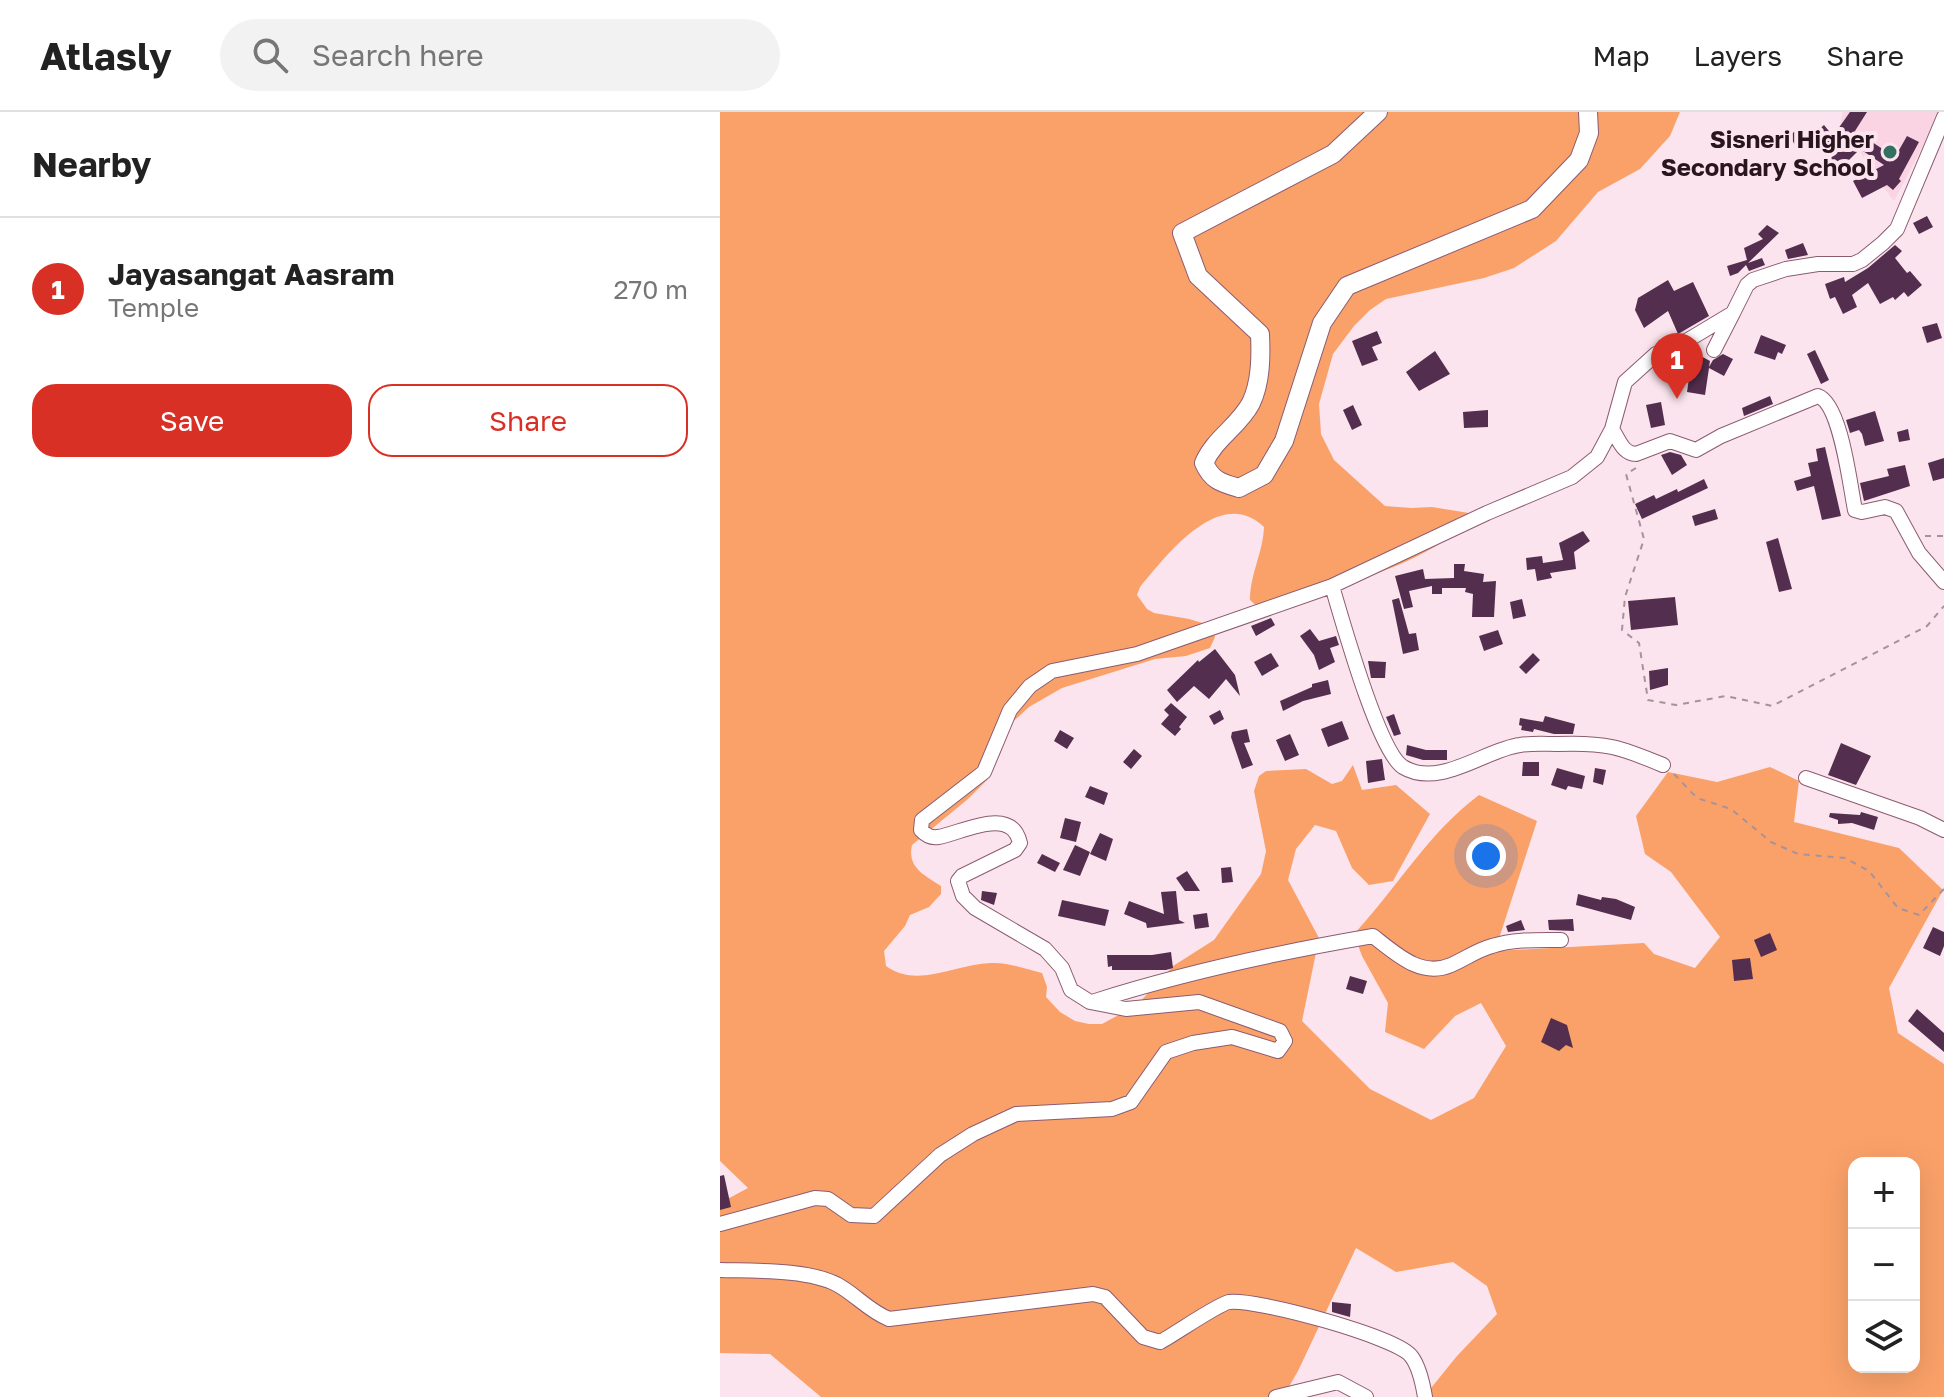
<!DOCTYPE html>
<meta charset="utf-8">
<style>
:root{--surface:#fff;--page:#f2f2f2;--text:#222;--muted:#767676;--line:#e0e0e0;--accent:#d93025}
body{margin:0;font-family:"Golos Text",sans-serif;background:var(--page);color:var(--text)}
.controls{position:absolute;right:24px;bottom:24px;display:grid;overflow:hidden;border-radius:16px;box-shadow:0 8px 32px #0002}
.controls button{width:72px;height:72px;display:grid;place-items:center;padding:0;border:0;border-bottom:2px solid var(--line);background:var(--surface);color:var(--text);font:40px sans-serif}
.you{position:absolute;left:766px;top:744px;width:28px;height:28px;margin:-20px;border:6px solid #fff;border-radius:50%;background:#1a73e8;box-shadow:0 0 0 12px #1a73e833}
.badge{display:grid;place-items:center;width:52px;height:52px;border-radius:50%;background:var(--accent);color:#fff;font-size:26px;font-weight:700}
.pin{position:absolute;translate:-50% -66px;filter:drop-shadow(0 2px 4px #0008)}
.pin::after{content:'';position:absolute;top:42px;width:28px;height:24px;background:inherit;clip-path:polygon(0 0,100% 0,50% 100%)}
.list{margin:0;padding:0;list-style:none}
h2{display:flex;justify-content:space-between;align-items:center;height:104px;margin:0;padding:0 32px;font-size:34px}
h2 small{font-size:26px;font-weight:400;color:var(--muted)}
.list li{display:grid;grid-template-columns:52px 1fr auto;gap:24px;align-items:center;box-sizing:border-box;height:144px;padding:0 32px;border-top:2px solid var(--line)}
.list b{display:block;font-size:30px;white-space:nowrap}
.list p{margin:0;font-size:26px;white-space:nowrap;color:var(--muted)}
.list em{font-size:26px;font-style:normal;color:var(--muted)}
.actions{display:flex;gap:16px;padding:24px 32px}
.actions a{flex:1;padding:18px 0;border:2px solid var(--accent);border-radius:24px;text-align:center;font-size:28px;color:var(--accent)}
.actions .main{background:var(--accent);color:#fff}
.icon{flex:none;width:44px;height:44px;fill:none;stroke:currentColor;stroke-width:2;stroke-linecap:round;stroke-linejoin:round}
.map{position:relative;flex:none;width:1224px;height:1285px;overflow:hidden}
header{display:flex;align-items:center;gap:48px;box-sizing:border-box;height:112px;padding:0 40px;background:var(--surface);border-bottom:2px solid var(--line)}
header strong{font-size:38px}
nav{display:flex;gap:44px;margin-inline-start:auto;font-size:28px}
.search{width:560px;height:72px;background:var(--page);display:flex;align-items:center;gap:20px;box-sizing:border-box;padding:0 28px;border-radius:44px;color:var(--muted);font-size:30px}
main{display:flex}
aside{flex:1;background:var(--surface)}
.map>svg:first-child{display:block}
</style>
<header>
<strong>Atlasly</strong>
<div class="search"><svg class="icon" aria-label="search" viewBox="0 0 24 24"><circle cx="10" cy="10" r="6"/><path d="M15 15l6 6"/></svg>Search here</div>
<nav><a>Map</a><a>Layers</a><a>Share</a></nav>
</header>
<main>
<aside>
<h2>Nearby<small></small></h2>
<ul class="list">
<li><span class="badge">1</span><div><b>Jayasangat Aasram</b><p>Temple</p></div><em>270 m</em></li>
</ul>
<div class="actions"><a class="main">Save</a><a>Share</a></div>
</aside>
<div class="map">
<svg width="1224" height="1285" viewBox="0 0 1224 1285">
<rect width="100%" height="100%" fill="#fbe4ed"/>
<path fill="#fbd4e4" d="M1123,0H1217L1215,11L1174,89L1156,66L1137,35L1118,22Z"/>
<path fill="#faa169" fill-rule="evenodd" d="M0,0H960L950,24L920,57L878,80L836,129L794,156L764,166L666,187L650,198L634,214L613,242L599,292L601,322L614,348L665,394L691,396L712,395L755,402C748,409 740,417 732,423C686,459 598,480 541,498L530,488C530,462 543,441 544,415C500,372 446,444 420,475L417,483L427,497L434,501L469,507L486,512L493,518L495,525L490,536L466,544L435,547L342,576L309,595L284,618L281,640L267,668L248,687L192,733C187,755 204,763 221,774V782L209,795L190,803L185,814L164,839L166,854C197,877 236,852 271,851C288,850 305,857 322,861L327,875L326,885L340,900L355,909L369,912H382L417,893L453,854L494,828L541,762L546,739L534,679L539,664L546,659L586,657L612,672L622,669L633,653L642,678L676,673L710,702L673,769L649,773L632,756L616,719L595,713L576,737L568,768L599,826L582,909L650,977L711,1008L754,986L786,934L761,891L735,904L704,937L665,920L668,891L642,844L634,822C677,776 709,720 759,683L817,709L775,839L924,831L934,842L975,856L1000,825L951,760L925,742L916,704L948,660L997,670L1050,655L1079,669L1074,710L1179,736L1223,778L1169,876L1178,921L1224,952V1285H712L711,1276L737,1244L777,1202L767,1174L733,1150L676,1160L636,1136L578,1259L563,1285H101L50,1242L0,1241V1091L28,1076L0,1049ZM1134,1051H1194V1255H1134Z"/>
<path fill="#532e4e" d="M1130,0H1147L1135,19L1175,45L1187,24L1199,30L1179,67L1181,69L1173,78L1167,73L1142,86L1133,69L1164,53L1140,37L1118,59L1109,48L1115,41L1097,19L1104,13L1113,24Z
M1079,17L1085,27L1075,33L1069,23Z
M1207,104L1213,115L1199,122L1193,111Z
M1047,113L1059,121L1028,151L1042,146L1045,153L1029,159L1026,153L1018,161L1010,164L1007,154L1027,148L1024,136L1043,127L1038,122Z
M1083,131L1088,143L1068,147L1065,138Z
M1175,133L1182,139L1175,146L1187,161L1190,159L1202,173L1188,185L1184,180L1175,188L1173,185L1160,192L1148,171L1132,183L1137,195L1123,202L1115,185L1110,187L1105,172L1124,165L1125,170L1148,156Z
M948,168L954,179L973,170L989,204L958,222L948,199L924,216L915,198L918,186Z
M1217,211L1222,226L1207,231L1202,215Z
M657,219L662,231L652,235L658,248L642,254L632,229Z
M1041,223L1066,233L1062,242L1058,240L1055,248L1034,241Z
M1095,238L1109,268L1101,272L1087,242Z
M715,239L730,262L699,279L686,260Z
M977,242L990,249L989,255L993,248L1003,242L1013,247L1004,264L989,256L985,283L967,280L971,253Z
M1050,284L1053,292L1024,304L1022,296Z
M941,290L945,313L931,316L926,293Z
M633,293L642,313L632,318L623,298Z
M768,298V315L744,316L743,300Z
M1155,299L1164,329L1145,334L1142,322L1139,318L1130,321L1126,308Z
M1188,317L1190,328L1179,330L1177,320Z
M1105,335L1121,404L1102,408L1094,374L1077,379L1074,369L1091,364L1088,351L1098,349L1096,337Z
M950,340L961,343L967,353L952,363L941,343Z
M1224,346V366L1213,369L1208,351Z
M1185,353L1190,374L1144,389L1140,371L1169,364L1167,357Z
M984,367L988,376L922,407L915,392L934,383L936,387L957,377L958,380Z
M995,397L998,407L975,414L972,404Z
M863,419L870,429L854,440L856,457L830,461L832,466L817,469L815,457L807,458L806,446L822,444L823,451L843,448L839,431Z
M1058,426L1072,477L1059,480L1046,430Z
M734,452H745L744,459L764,462L763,470L776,469L774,505H752L753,482L745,480L746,476H722V482H712V474L689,479L693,495L684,497L675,464L703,457L705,467L734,466Z
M955,485L958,513L911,518L908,489Z
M679,486L689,522L696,521L699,538L683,542L672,488Z
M802,487L806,504L793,507L790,490Z
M551,506L555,513L536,524L531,514Z
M590,517L599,529L616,524L619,533L610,536L615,550L599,558L594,543L580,524Z
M778,518L783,532L764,539L759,524Z
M495,537L515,563L520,584L506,567L489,587L474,574L457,590L447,578L478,548L479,550Z
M551,541L559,554L542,564L534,550Z
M813,541L820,548L806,562L799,555Z
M648,549L666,550L665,566H651Z
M948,556V573L930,578L929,559Z
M608,568L611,582L583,589L563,599L560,589L592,575V572Z
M451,591L467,605L459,615L461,617L455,624L441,612L449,603L444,598Z
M500,598L504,607L494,613L489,604Z
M674,602L681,622L674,624L666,605Z
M825,604L855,612L853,622H834L814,617L813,620L801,618L802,614L799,613L800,606L823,610Z
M622,609L629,627L608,635L601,617Z
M527,617L530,630L524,631L533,653L522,657L511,625L512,620Z
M340,618L354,626L347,637L334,629Z
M570,622L579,643L565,649L556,628Z
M1121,631L1151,644L1136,673L1108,663Z
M687,633L706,638H727V648H703L686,643Z
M414,637L422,644L411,657L403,650Z
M662,647L665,668L648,671L646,649Z
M803,650H819V664H802Z
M837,656L865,664L862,677L848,674L846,678L831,673Z
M875,656L886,658L883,673L873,670Z
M370,674L388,681L384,693L365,685Z
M1141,700L1158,705L1154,718L1132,711L1118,712V708L1109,705L1110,701L1140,703Z
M345,706L361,710L356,730L340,726Z
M380,721L393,727L386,749L370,742Z
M355,733L370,740L360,764L343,758Z
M322,742L340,751L335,760L317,751Z
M511,755L513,770L502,771L501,756Z
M467,759L480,779H465L456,766Z
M262,779L277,781L274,793L261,788Z
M456,779L459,808L465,811L427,816L426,811L404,802L409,789L444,802L441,780Z
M858,782L881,788L882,785L896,787L915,795L911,808L856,793Z
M342,788L389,798L385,814L338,804Z
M487,801L489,815L475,817L473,803Z
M853,807L854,819L829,818L828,808Z
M801,808L805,818L788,820L786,814Z
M1213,815L1224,820V834L1220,844L1203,836Z
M1050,821L1057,838L1041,845L1034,828Z
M451,840L453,856L446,858H392V854L388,855L387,843H432Z
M1030,846L1033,867L1014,869L1012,848Z
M630,864L647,869L643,882L626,877Z
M1197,897L1224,921V940L1188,909Z
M831,906L847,913L853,936L846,933L839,939L821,930Z
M4,1063L11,1095L0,1098V1064Z
M612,1190L631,1192L630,1205L612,1200Z"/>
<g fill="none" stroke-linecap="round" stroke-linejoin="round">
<g stroke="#8c5b70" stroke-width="16">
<path id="street" d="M994,238L1013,201
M892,317C899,328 903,342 916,342L950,329L976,338L1001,324L1098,284C1121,292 1130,374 1135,398L1142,400L1165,395L1176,399L1199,441L1224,470
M612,474C622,507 658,639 683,655C720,677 766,637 800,633C813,631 825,632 837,632C885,630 900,635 943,653
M1086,666L1200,706L1224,718
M375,889C466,860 560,840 653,824C676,842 701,866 731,853C745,847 757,838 772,834C794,827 817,828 841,828
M0,1112L95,1086L108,1087L131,1103L154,1104L220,1043L253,1022L296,1002L392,997L411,990L446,940L473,931L512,925L558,939L565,929L560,919L479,890L406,897L370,890L351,878L342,856L325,837L255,796L243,784L238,769L242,764L295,738L300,731C291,692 240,722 218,725C210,726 206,723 201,718L202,708L264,660L290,598L310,574L332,559L417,542L612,474L767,401L852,365L877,345L892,317L905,270L936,242L968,228L1013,201L1027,173L1033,168L1066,157L1098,152H1133L1142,148L1163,131L1177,117L1224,5
M0,1158C33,1159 89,1157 118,1173C136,1183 149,1199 169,1207L373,1182L385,1185L423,1225L440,1230C455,1222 498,1192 509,1190C535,1186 677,1225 691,1244C699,1254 703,1273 705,1285
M556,1285L618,1270L646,1285"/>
</g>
<g stroke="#8c5b70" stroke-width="20">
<path id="secondary" d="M658,0L613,42L462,121L478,164L540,222C541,244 541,270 531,291C519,314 494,327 484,351C492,369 502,371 519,376L544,363L564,329L602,211L627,174L812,97L859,48L869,21L868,0"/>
</g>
<path stroke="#a7929b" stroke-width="2" stroke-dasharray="6 6" stroke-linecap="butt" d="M916,356L906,362L924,427L905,485L902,518L919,531L928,588L956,593L1006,584L1052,594L1207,514L1224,494
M1205,424H1224
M954,662L977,686L1011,697L1051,730L1078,742L1125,746L1149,759L1178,796L1199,803L1224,777"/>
<use href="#street" stroke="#fff" stroke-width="14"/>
<use href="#secondary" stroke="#fff" stroke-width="18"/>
</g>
<circle fill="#32715f" stroke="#fbe4ed" stroke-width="3" cx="1170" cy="40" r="8"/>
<g text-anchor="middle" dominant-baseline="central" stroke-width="8" stroke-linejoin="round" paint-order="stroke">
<g font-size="24" font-weight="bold" fill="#29151e" stroke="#fbe4ed" text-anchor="end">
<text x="1154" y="26">Sisneri Higher<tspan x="1154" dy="28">Secondary School</tspan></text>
</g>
</g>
</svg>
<div class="controls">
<button>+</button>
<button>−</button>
<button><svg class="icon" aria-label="layers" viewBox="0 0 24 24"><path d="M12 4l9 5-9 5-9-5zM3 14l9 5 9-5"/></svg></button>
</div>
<div class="you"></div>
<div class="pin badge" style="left:957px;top:287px">1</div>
</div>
</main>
